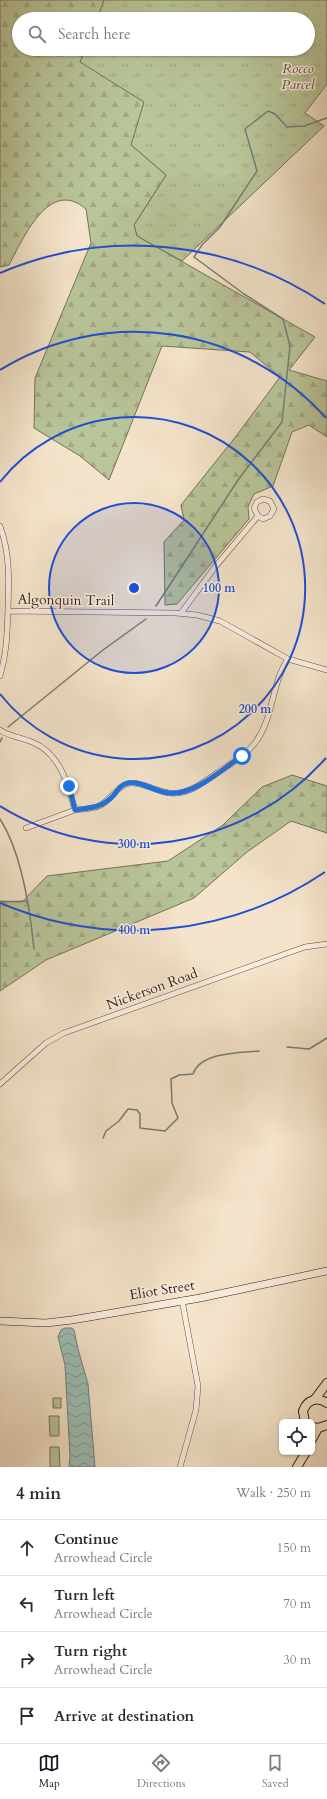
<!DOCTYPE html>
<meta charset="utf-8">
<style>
:root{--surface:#fff;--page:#f7f7f7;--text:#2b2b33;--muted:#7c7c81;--line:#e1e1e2;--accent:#111827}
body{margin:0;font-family:Cardo,serif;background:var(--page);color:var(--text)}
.controls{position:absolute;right:12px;bottom:12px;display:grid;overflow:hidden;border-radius:6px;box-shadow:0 1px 3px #0004}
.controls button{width:36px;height:36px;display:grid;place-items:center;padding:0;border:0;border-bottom:1px solid var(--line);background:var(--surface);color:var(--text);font:20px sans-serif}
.stop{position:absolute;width:12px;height:12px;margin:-9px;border:3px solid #1a73e8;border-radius:50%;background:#fff}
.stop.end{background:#1a73e8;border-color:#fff;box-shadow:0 1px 4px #0008}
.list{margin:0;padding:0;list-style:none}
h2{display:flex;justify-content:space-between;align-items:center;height:52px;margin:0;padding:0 16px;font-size:17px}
h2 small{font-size:13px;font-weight:400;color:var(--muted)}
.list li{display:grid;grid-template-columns:26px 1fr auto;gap:12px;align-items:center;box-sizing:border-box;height:56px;padding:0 16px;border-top:1px solid var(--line)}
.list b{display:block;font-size:15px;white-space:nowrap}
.list p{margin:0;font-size:13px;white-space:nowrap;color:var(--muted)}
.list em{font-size:13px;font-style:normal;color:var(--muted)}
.icon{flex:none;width:22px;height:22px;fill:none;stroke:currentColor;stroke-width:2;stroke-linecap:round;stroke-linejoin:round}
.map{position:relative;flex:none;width:327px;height:1467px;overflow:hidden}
.search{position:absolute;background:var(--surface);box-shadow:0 1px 3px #0004;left:12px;right:12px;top:12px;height:44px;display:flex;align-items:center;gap:10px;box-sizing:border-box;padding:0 14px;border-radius:22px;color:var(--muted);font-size:15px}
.sheet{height:276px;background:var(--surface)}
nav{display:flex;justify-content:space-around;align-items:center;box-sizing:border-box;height:56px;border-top:1px solid var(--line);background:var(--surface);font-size:11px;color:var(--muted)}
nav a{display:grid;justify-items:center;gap:2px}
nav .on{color:var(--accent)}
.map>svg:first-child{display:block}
</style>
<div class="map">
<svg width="327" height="1467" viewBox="0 0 327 1467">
<defs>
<pattern id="grass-tufts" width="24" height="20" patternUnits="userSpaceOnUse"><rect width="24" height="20" fill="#b9c59a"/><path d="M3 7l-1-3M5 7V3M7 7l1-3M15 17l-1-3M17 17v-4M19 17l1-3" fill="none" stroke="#a0a984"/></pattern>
<pattern id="forest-firs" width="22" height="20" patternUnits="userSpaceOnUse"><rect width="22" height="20" fill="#b9c59a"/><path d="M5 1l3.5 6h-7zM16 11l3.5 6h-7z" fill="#a0a984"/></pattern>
<pattern id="water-waves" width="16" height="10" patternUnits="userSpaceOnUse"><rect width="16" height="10" fill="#9cbfb6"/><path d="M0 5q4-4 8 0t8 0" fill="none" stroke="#809b93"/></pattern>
</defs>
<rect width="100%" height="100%" fill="#f4e4cb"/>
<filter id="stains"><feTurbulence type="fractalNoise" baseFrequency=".005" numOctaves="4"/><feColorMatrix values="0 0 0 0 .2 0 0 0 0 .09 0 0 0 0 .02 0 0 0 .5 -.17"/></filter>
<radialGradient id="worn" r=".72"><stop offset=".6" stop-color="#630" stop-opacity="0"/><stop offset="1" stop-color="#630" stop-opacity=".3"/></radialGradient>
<path fill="url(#grass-tufts)" stroke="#767258" d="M104,0H327V84L305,113L324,126L182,261L137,236L134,225L166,175L131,145L80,62L85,49H308V19H97Z
M53,1398H61V1408H53Z"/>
<path fill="url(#forest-firs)" stroke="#767258" d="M0,0H104L97,19H19V49H85L80,62L144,102L131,145L166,175L134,225L137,236L315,337L289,370L327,381V437L309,425L292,432L273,486L254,494L248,507L249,519L177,604L165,605L164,542L184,520L181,505L237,435L280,377L250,352L162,346L109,480L80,456L34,428L35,378L91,243L86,209C49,177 23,239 9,265L0,267Z
M292,775L327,786V833L291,821L247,852L194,898L46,960L0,991V901L22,902L47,876L168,861L223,825L262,787Z"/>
<path fill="#b9c59a" stroke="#767258" d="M49,1416H59V1436H50Z
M50,1447H59L60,1467H50Z"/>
<path fill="url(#water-waves)" stroke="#727f76" d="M65,1328H72L74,1330L78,1349L88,1384L95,1467H69L70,1456L65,1365L58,1337L61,1330Z"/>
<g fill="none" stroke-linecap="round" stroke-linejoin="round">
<path stroke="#727f76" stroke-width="1.5" d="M156,606L238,480L282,422L290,346L283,319L244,294L194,257L202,245L220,227L257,171L245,129L268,111L275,114L287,127L304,126L327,118
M8,727L103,650L146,619
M0,742L2,738
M0,819C22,853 30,909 34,949
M0,902L28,901
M287,1047L309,1049L327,1038
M103,1138L106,1131L119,1121L128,1109L137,1110L140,1114V1128L165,1131L178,1118L172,1103L171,1079L179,1075L193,1074C201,1052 238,1053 259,1051"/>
<g stroke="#645044" stroke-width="6">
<path id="minor" d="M0,526C10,553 9,580 8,609C7,634 7,652 0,676
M8,611L176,613L197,615L220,621L288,659L327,670
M181,613L215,567L258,516L263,519L270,516L274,509L270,501L263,499L257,502L254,508L258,516
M0,730C10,737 21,737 32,742C60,753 68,784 75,810L26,828
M75,810C83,809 92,809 99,806C111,801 117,785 130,783C146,782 160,795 177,793C192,792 205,781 217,773C230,764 245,756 255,743C274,718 271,684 288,659
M0,1084L46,1043L64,1033L285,954L305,947L327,944
M180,1467L196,1410L198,1386L182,1300"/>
</g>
<g stroke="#341f17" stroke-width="8">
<path id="secondary" d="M0,1321L46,1323L72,1320L200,1298L327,1271"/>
</g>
<g stroke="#341f17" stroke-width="10">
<path id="primary" d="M315,1399L327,1383
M305,1422L303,1411C307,1400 317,1396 327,1403
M312,1427L318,1428L327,1425
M312,1439L318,1428
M297,1467L306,1452"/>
</g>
<use href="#minor" stroke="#f8eddd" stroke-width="5"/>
<use href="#secondary" stroke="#f8eddd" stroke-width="7"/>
<use href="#primary" stroke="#f4e4cb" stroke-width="8"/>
</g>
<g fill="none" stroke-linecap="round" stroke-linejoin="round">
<path stroke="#1a73e8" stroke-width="5" d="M69,786L75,810C89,808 101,808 112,797C116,793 119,786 125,784C140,779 154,792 169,793C194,796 222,769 242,756"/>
</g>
<circle cx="134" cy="588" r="85" fill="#1d4ed8" fill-opacity=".12"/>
<g fill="none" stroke="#1d4ed8" stroke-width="2">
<circle cx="134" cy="588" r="85"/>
<path d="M0 482A171 171 0 1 1 0 694"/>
<path d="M326 758A256 256 0 0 1 0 806M0 370A256 256 0 0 1 326 418"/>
<path d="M325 872A342 342 0 0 1 0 903M0 273A342 342 0 0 1 325 304"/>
</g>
<g text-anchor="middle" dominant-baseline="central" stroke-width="3" stroke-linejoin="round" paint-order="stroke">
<g font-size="14" font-style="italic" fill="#5c513e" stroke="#f8eddd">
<text x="298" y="68">Rocco<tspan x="298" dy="16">Parcel</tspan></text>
</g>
<g font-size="14" fill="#341f17" stroke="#f8eddd">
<text transform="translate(66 600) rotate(1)">Algonquin Trail</text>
<text transform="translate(152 989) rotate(-20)">Nickerson Road</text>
<text transform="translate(162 1290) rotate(-9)">Eliot Street</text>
</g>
</g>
<circle cx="134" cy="588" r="6" fill="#1d4ed8" stroke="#f8eddd" stroke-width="2"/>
<g font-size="12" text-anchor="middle" font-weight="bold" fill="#1d4ed8" stroke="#f8eddd" stroke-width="3" stroke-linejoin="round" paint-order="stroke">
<text x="219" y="592">100 m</text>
<text x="255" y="713">200 m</text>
<text x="134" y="848">300 m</text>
<text x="134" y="934">400 m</text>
</g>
<rect width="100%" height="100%" filter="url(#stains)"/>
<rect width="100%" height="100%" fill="url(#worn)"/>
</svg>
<div class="controls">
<button><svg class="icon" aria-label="locate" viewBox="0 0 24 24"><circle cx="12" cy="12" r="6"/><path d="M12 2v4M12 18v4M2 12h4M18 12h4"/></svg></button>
</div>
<div class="stop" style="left:242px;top:756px"></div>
<div class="stop end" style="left:69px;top:786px"></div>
<div class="search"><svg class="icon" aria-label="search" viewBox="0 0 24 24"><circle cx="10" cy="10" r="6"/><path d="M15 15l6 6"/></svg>Search here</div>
</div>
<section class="sheet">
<h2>4 min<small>Walk · 250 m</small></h2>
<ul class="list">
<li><svg class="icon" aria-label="ahead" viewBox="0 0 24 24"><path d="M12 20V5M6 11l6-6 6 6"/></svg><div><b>Continue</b><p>Arrowhead Circle</p></div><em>150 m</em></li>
<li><svg class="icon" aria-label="left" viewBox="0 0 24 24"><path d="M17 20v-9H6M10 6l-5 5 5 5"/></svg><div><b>Turn left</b><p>Arrowhead Circle</p></div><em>70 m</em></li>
<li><svg class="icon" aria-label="right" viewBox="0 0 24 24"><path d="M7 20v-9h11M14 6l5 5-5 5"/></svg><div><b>Turn right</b><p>Arrowhead Circle</p></div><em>30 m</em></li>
<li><svg class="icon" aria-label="arrive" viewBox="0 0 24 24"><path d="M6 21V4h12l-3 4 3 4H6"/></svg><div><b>Arrive at destination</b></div></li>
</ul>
</section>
<nav>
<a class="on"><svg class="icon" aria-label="map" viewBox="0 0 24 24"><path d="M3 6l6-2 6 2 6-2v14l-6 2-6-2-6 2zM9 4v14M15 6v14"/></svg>Map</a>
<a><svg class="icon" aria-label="directions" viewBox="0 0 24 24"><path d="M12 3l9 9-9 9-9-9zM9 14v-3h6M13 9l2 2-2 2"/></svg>Directions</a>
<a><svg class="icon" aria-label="saved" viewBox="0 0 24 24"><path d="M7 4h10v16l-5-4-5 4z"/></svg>Saved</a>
</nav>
